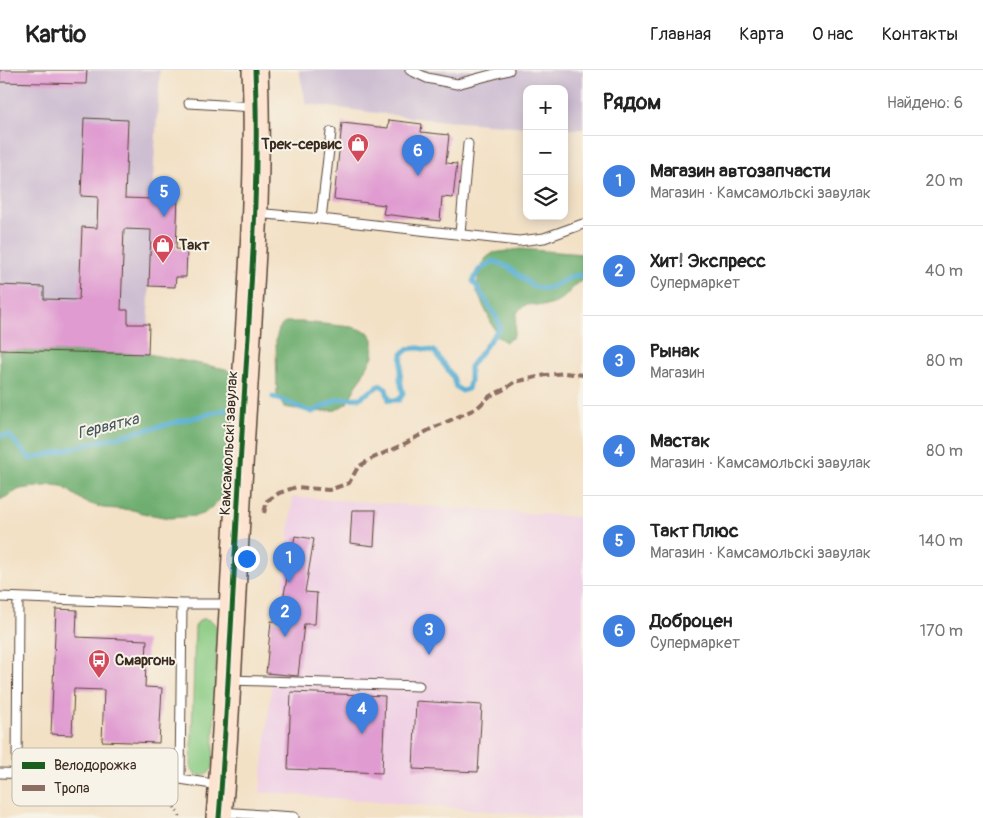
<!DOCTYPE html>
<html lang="ru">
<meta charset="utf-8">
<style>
:root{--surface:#fff;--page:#f2f2f2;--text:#222;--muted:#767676;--line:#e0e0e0;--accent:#111827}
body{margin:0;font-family:Pangolin,sans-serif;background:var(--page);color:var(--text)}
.controls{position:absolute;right:15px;top:15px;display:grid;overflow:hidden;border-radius:10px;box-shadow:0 2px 12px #0003}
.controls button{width:45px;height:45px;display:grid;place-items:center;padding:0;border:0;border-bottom:1px solid var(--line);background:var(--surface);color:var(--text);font:25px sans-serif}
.you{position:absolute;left:246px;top:488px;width:18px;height:18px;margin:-12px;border:4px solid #fff;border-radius:50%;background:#1a73e8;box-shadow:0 0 0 8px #1a73e833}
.badge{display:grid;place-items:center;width:32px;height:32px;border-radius:50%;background:var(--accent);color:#fff;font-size:16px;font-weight:700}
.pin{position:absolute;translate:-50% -41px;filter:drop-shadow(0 1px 2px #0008)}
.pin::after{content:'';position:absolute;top:26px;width:18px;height:15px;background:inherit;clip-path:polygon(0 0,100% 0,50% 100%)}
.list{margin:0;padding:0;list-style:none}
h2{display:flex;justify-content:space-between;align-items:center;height:65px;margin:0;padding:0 20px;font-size:21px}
h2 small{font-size:16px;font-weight:400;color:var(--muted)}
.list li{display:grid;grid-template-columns:32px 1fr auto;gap:15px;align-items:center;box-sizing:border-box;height:90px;padding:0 20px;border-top:1px solid var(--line)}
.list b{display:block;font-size:19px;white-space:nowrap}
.list p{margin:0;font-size:16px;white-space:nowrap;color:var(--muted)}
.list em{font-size:16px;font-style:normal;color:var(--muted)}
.icon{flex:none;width:28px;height:28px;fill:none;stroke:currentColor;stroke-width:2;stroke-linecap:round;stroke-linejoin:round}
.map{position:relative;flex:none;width:583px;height:748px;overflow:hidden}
header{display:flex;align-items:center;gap:30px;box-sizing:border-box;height:70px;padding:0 25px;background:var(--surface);border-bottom:1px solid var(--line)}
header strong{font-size:24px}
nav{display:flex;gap:28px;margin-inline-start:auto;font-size:18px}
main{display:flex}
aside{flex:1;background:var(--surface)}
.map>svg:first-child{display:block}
</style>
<header>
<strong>Kartio</strong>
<nav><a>Главная</a><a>Карта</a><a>О нас</a><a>Контакты</a></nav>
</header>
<main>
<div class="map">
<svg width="583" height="748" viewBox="0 0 583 748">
<rect width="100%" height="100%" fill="#f7f3e8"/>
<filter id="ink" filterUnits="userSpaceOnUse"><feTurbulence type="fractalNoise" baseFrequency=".02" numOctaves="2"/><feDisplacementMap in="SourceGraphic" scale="10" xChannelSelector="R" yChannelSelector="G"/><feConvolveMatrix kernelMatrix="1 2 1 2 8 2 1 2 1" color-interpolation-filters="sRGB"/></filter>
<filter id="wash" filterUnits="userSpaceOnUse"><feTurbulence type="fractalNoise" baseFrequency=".0096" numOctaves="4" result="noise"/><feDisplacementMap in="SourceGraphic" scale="20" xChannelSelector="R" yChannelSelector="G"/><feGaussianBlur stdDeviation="1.12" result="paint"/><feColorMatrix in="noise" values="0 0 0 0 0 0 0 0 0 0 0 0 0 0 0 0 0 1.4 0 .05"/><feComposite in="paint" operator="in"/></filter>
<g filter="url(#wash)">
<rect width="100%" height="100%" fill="#f3e1c6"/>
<path fill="#f0d0e5" d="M293,427L583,447V748H572L260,722Z"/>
<path fill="#cebed2" d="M0,0H160L152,125L178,126L176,179L187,180L186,207H176L175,217L149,216L148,284L0,280Z
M299,0H583V59H564V19H527V57L433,50L306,34Z"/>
<path fill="#89ca82" stroke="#627a50" d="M202,549C209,549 214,551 217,558L213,698C210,702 202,708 196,705C195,704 192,700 191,699L195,557L198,552Z"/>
<path fill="#6eae70" stroke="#546c47" d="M520,179L583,184V210C570,217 565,232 550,235C540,238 529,230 520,239C512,247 519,259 512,268C510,269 508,270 506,272L498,267L477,222L479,203L481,195L486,188L493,183Z
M285,252H303L352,257L368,262L373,269V286L347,333L336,340L315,342L284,337L277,327L276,269L279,259Z
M0,280L148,284L226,299L234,305V408L226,424L205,443L196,446L169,448L142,443L133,440L103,438L85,432L62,416L53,415L20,419L0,430Z"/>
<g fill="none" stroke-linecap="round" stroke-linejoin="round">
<path stroke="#55aed3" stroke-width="5" d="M273,327L312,342L338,329L360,328L380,315L386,319L389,330H399L403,324L400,309L402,284L408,279L419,278L434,281L453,307L456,317L462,321L468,319L470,311V297L500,257L496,246L473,211L479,200L494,191L508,197L534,217L547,219L575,205L583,206
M0,366L9,365L30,389L232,338"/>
</g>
<g id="blocks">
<path fill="#e09cd1" d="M0,0H87L86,14L0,12Z
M84,48L128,50L125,128L152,129V125L178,126L176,179L187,180L186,207H176L175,217L149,216L151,160L124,159L121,240H128V254H149L148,284L0,280V215L44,217V229L79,230L82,157L97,158L98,127L81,126Z
M389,50L422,54L421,62L449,65L446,93L457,94L453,128L442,127L440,151L383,144L385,135L334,129L342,53L388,58Z
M352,440H376L374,476L350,473Z
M295,466L314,469L305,522L317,523L315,554H304L298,606L266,603L271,551L284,552V524Z
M56,539L77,540L76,567L147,570L145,617L162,618L159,673L102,671L104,620L74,619L72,665L51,664Z
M291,622L385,626L382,703L288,699Z
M416,631L482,635L478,702L413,699Z"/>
</g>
</g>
<g filter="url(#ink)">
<use href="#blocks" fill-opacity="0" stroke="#574537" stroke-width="1"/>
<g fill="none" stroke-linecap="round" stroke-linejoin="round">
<g stroke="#574537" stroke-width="11">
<path id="lane" d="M410,0L427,8L457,14L509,0
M189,33L254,37
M255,143L321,149L519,171L544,168L583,154
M321,149L331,62
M460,164L468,74
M0,527L182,534H230
M229,610L419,616
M0,703L180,709L219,715
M17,704L18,528
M180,709L182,534
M220,742L294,747V748"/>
</g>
<g stroke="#574537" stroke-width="28">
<path id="secondary" d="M219,748C229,620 234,491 242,363C249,242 260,121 255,0"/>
</g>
<path stroke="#574537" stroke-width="3" stroke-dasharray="1 4" stroke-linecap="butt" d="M164,720L181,748"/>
<use href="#lane" stroke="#fff" stroke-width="9"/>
<use href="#secondary" stroke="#fde4d1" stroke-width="25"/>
<path stroke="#8d6e63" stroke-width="4" stroke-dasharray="8 4" stroke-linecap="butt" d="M264,443L267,431L279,423L296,417L329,420L349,413L358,397L371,389L406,373L431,359L477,338L490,326L505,319L515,312L546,305L565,303L583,305"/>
<g stroke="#f7f3e8" stroke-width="8">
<path id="cycleway" d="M219,748C229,620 234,491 242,363C249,242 260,121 255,0"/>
</g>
<use href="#cycleway" stroke="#1b5e20" stroke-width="5"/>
</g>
</g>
<defs>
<g id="shop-pin" transform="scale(1.125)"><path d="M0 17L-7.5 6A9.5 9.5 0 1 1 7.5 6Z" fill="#d1495b" stroke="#f7f3e8"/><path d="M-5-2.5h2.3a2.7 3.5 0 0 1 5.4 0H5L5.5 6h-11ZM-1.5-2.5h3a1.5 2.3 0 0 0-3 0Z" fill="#fff"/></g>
<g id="bus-pin" transform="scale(1.125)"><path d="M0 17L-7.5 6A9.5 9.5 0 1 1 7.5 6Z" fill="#d1495b" stroke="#f7f3e8"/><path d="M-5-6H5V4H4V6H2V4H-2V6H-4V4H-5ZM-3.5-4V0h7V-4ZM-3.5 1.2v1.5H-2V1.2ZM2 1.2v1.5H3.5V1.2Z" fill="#fff"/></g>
</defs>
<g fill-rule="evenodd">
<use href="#shop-pin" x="358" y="74"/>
<use href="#shop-pin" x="163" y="175"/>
<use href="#bus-pin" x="99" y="590"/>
</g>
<g text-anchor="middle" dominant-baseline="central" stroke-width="4" stroke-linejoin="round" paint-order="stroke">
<g font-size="15" font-weight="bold" fill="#3b2a1e" stroke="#f7f3e8" text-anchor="start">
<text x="342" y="74" text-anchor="end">Трек-сервис</text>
<text x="179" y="175">Такт</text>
<text x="115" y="590">Смаргонь</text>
</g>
<g font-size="15" fill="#3b2a1e" stroke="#f7f3e8">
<text transform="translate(229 373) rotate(-87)">Камсамольскі завулак</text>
</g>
<g font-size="16" font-style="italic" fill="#44585d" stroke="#f7f3e8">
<text transform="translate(108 356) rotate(-14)">Гервятка</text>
</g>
</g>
<rect x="12" y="678" width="166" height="58" rx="8" fill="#f7f3e8" stroke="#bfb7ab" stroke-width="1"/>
<rect x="22" y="692" width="23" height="7" fill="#1b5e20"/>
<rect x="22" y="715" width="23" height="6" fill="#8d6e63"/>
<g font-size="14" fill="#3b2a1e">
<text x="54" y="700">Велодорожка</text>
<text x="54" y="723">Тропа</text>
</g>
</svg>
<div class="controls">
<button>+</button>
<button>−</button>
<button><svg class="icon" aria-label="layers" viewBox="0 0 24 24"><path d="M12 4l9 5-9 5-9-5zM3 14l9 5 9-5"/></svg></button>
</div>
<div class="you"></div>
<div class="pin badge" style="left:289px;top:513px;background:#3f7fe0">1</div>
<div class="pin badge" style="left:285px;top:567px;background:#3f7fe0">2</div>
<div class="pin badge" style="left:429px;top:585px;background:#3f7fe0">3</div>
<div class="pin badge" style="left:362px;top:664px;background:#3f7fe0">4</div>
<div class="pin badge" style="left:164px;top:147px;background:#3f7fe0">5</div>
<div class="pin badge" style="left:418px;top:106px;background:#3f7fe0">6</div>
</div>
<aside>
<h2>Рядом<small>Найдено: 6</small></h2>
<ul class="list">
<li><span class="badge" style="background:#3f7fe0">1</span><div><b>Магазин автозапчасти</b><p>Магазин · Камсамольскі завулак</p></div><em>20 m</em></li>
<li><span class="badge" style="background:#3f7fe0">2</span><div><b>Хит! Экспресс</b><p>Супермаркет</p></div><em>40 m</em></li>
<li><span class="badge" style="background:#3f7fe0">3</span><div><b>Рынак</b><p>Магазин</p></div><em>80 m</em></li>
<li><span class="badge" style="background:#3f7fe0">4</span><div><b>Мастак</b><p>Магазин · Камсамольскі завулак</p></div><em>80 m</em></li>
<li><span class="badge" style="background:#3f7fe0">5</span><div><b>Такт Плюс</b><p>Магазин · Камсамольскі завулак</p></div><em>140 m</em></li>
<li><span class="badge" style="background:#3f7fe0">6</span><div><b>Доброцен</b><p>Супермаркет</p></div><em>170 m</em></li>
</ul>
</aside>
</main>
